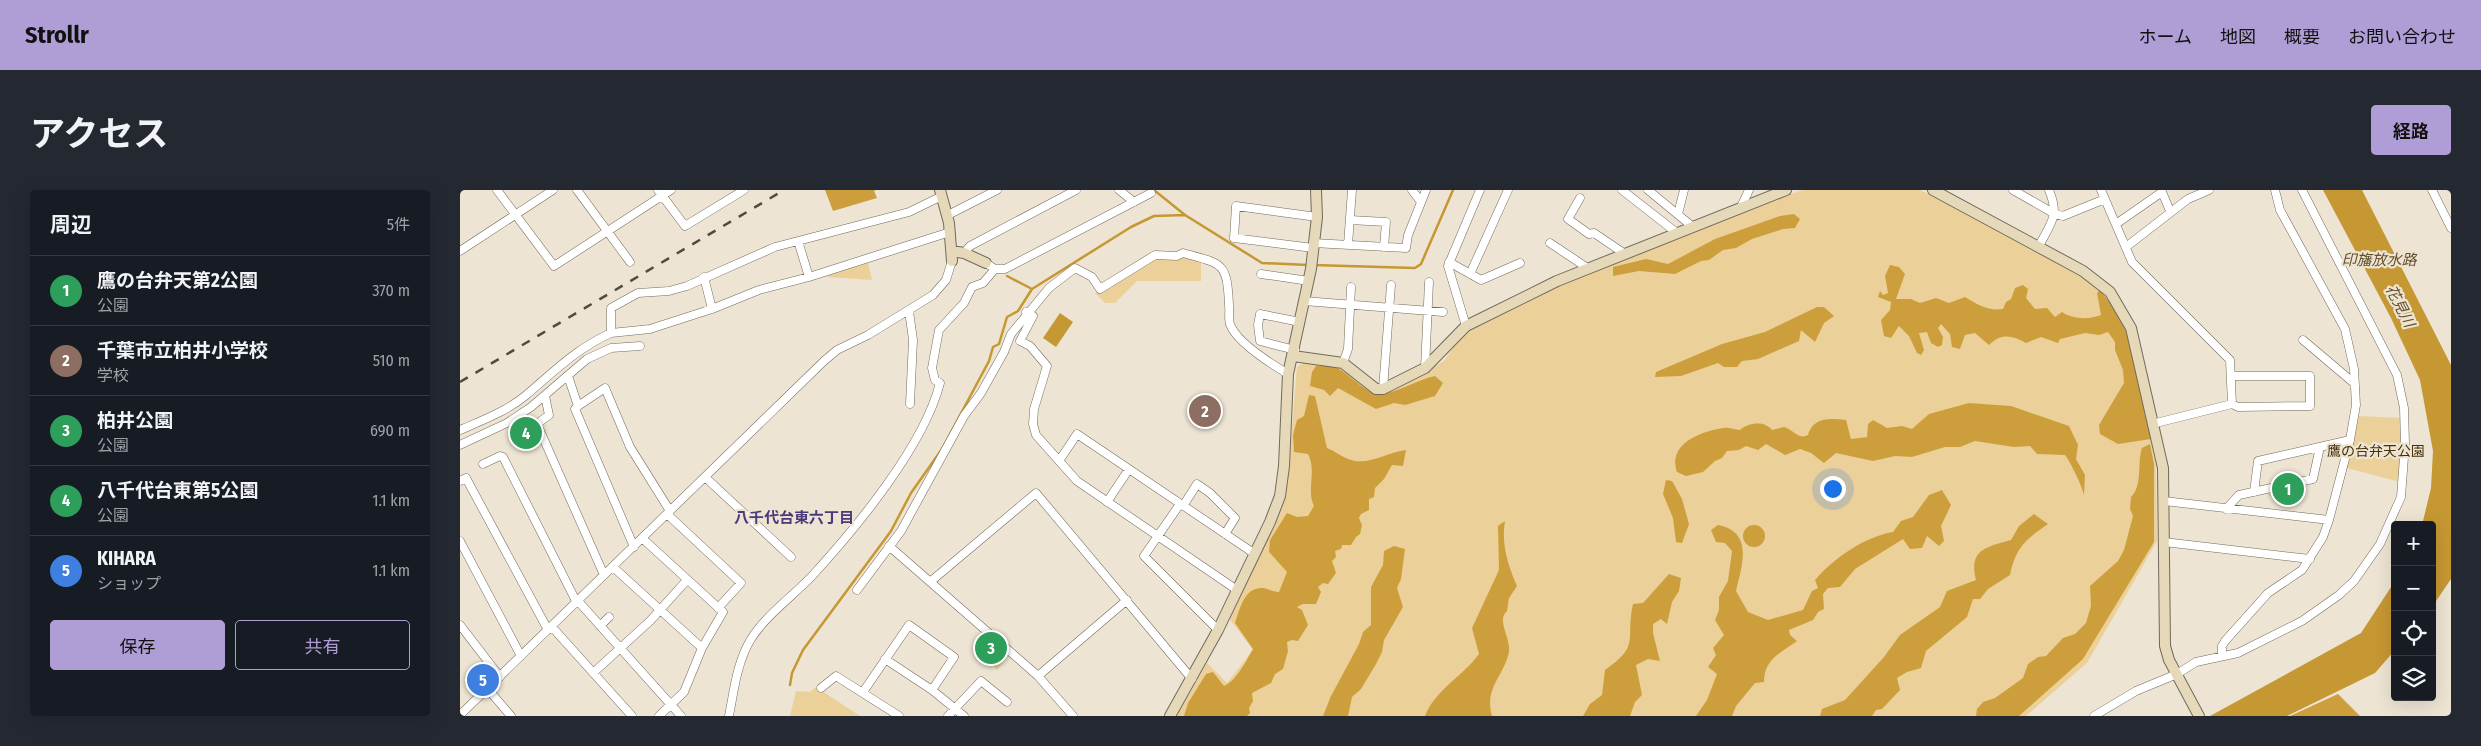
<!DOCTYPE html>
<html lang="ja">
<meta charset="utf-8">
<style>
:root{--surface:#171b24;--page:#242831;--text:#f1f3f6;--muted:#9ea1a6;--line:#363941;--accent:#af9ed6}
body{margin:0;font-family:"Fira Sans Condensed","Noto Sans JP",sans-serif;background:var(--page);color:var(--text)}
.controls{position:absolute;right:15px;bottom:15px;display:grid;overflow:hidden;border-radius:5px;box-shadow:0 5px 20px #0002}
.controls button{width:45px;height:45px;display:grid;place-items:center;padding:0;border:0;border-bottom:1px solid var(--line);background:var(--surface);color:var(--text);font:25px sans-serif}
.you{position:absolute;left:1372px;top:298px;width:18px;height:18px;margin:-12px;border:4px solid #fff;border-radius:50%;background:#1a73e8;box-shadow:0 0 0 8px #1a73e833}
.badge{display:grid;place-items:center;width:32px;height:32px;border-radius:50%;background:var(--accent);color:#fff;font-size:16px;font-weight:700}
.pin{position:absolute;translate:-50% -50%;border:2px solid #fff;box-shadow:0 1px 5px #0006}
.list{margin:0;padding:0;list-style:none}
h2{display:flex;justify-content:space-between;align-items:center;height:65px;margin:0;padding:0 20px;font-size:21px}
h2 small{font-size:16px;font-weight:400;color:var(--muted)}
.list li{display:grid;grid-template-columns:32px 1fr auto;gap:15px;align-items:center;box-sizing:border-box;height:70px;padding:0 20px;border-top:1px solid var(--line)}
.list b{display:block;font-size:19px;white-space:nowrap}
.list p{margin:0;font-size:16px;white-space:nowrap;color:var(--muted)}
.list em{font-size:16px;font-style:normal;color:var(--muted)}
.actions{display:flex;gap:10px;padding:15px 20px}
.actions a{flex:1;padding:11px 0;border:1px solid var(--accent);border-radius:5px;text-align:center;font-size:18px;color:var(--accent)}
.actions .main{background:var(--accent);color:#111}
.icon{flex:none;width:28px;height:28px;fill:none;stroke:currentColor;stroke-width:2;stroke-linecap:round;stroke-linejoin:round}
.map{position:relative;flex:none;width:1991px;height:526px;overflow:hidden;border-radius:5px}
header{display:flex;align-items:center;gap:30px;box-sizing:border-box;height:70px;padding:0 25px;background:var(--accent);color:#111}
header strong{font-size:24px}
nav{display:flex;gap:28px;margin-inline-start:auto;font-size:18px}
.intro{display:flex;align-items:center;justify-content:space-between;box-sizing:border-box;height:120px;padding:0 30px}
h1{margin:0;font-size:35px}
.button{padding:12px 22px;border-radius:5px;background:var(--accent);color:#111;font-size:18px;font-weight:700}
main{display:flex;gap:30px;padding:0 30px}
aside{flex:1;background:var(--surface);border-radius:5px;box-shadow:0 5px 20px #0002}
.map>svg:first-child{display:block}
</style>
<header>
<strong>Strollr</strong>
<nav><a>ホーム</a><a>地図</a><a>概要</a><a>お問い合わせ</a></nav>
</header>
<div class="intro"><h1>アクセス</h1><a class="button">経路</a></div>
<main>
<aside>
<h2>周辺<small>5件</small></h2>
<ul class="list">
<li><span class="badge" style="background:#2e9e5b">1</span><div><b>鷹の台弁天第2公園</b><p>公園</p></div><em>370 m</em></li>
<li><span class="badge" style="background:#8d6e63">2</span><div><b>千葉市立柏井小学校</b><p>学校</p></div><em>510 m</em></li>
<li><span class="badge" style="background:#2e9e5b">3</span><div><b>柏井公園</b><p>公園</p></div><em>690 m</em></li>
<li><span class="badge" style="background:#2e9e5b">4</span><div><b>八千代台東第5公園</b><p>公園</p></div><em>1.1 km</em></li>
<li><span class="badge" style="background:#3f7fe0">5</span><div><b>KIHARA</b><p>ショップ</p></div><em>1.1 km</em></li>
</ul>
<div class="actions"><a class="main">保存</a><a>共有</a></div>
</aside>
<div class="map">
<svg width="1991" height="526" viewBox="0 0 1991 526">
<rect width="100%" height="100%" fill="#ede4d3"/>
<path fill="#ecd099" d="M1343,0H1460L1485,12L1634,94L1646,106L1659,123L1671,154L1696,274L1697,351L1627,473L1566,526H717L747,473L767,493L793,460L769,428L818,329L829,276L837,177L846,171C856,173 868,173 877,177C896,186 908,206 929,202L984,171L999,149L1009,141L1098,96L1318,8Z
M722,65L741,70V91H677L655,113H645L635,103L697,67Z
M408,73L412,90L368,87V85Z
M1899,226L1942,228L1940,292L1887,278Z
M71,233L77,245L60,253L55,241Z
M1835,296V308L1809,306V303Z
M524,443L549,465L537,480L523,465L525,462L515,455Z
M356,497L400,526H330L336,501L350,502Z"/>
<path fill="#cd9f3c" d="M365,0H416L414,1L417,8L373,21Z
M1334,24L1340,29L1335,38L1323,39L1292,49L1276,58L1263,60L1249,70L1241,71L1215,84L1179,81L1153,86V77L1186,69L1208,74L1255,49L1320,26Z
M1430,75L1439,77L1445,84L1436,109H1451L1460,113L1476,108L1489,113L1505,107C1518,115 1528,121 1543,119L1546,112L1551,109L1555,98L1563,95L1568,99L1566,108L1575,119L1587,118L1595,127L1602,122C1612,129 1629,130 1641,125L1637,103L1640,100L1658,124L1668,146L1691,249L1658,254L1640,244L1639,235L1664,193L1663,180L1655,160V152L1648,142L1639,145L1625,143L1600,149L1598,153L1581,147L1566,153C1552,145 1541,143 1529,155L1515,143L1505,145L1500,159L1492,157L1490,144L1481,134L1478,138L1483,147L1482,155L1478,157L1471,153L1467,142L1459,143L1464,160L1461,165L1457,163L1449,146L1439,136L1431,148L1424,146L1421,130L1430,120L1431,112L1418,107L1420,101L1423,105L1428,103L1425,86Z
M1357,117H1364L1374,126L1364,133L1355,152L1341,140L1339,151L1298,169L1282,171L1277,177H1264L1258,173L1221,186L1195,187L1196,182L1262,154L1305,142Z
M856,176C862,176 869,175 875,177C888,182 908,206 920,204C940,202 956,190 975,186L983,193L975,206L945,215L934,213L916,219L878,198L870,206L864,200L850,196L852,182Z
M849,205L855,206L867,258C874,261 881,266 888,269C907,277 927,262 946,260L943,276L932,275L924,289L915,298L914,307L909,309V320L901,324L899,328L902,335L900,344L896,347L891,355H882L881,359L875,361L876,367L872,371L876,383L868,394L863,393L858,397L861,402L856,414H843L837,417L842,420L848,435L838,451L832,450L827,452L828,461L823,479L815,484L811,493L792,503L793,511L789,518L790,523L787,526H724L728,513L746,484L753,482L764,496C777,490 786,471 793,459L775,433C780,419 784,397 803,398C809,399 813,402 819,402L827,382L809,362L810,350L827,323L837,327L848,326L854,316C846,300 857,281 848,264L834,262L833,245L837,230L844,226Z
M1509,213L1551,216L1609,236L1618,255L1616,269L1625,285L1624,305C1623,298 1610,271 1605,265L1577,264L1570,256L1554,257L1515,251L1500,257H1485L1452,267L1435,266L1413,271L1376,263L1364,273L1351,263L1340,259L1325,265L1306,254L1298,260L1286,256L1279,260L1267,261L1262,268L1255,271L1243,282L1226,286L1217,282C1207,254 1241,241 1264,238C1269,237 1274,240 1280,240C1288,233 1304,230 1312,240L1324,237C1334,240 1338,250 1348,245C1353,227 1370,228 1386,230L1391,249L1407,247L1408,234L1413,230L1427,238L1442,236L1452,239L1469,224Z
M1690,254L1694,274V352L1623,469L1559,526H1516L1517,519L1523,512L1535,508L1563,488L1568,474L1578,467L1586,466L1603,448L1615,444L1626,433L1631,416L1630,396L1658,371L1664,360L1673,326L1670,319L1671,307C1683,296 1677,272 1682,258Z
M1206,290L1212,291L1222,309L1229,334L1222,353L1216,352L1213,328L1203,304Z
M1482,300L1491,315L1481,336L1484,351L1479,356L1467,346L1462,358L1450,359L1443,349L1395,379L1380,397L1368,398L1363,404L1364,419L1358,422L1353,430L1329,440L1330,445L1337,451C1321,463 1304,469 1304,492L1295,493L1276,516L1272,526H1236L1247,510L1257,484L1248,477L1256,465L1253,458L1264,445L1255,430L1259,420V407L1268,391L1272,361L1265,353L1256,352L1251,340L1258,335C1294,342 1282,375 1276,401L1288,422L1308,430L1343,420L1352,401L1358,398L1355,390C1374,368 1404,347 1433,342L1441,331L1453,327L1469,305Z
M1574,324L1588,334C1565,350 1556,357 1550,385L1528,399L1520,409H1513L1507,427L1466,461L1461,478L1447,482L1437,488L1440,500L1422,519L1416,520L1412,526H1360L1362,519L1385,510L1424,467L1440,445L1480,417L1487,401L1516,390C1508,359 1527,357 1551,350L1559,336Z
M1045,331C1041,354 1048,375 1057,396L1049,408L1047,421C1036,430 1051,448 1049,462C1044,486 1024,498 1032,526H965C975,500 1003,486 1019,464L1012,438L1039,380L1038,336Z
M1283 346a11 11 0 1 1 22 0a11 11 0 1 1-22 0Z
M934,356L945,359L941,389L937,398L943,417L924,450L922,462L916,474L901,499L892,507L888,526H863L871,506L899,454L903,442L911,435V397L923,375L924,361Z
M1209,384L1221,388L1219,401L1212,412L1207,434L1201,429L1193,434V443L1200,471L1188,469L1176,475L1182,505L1175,512L1170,526H1123L1130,514L1142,505L1145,480C1181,455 1165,451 1173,414L1183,413Z
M1878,504L1900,526H1830Z"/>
<path fill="#c69833" d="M1863,0H1902L1991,175V389L1972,417V335H1962L1971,298L1973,261L1960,190L1931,128Z
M600,123L613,132L596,157L583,148Z
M1935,391V460L1915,483L1827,526H1750L1901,443Z"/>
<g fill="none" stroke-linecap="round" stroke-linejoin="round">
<path stroke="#c69833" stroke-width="2.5" d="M694,0L725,25L802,73L848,75
M853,75L955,78L961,74L993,0
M547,86L572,99
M330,495L332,483L343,460L431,341L451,303L482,259L529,171L533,157L539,154L547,127L558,121L572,99L671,37L694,26L725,25"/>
<g stroke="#716a5b" stroke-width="9">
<path id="street" d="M37,0L94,76L211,0
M117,0L170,72
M198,0L225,36L284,0
M659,0L674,12
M952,0L961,12
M1162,0L1217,43
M1188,0L1233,37
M1553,0L1595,24L1603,26L1645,9
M1641,0L1672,72L1770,170L1772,214
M1972,0L1991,38
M1120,8L1108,29L1129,44L1134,43L1165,64
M1280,19L1289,0
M1218,24L1224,0
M488,25L537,0
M890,30L926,32L924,57
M1656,34L1702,2L1710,21
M338,51L349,87
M853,53L946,58L948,45L966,0
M1090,53L1129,79
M888,55L892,0
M1579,56C1591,32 1600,27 1589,0
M1666,57L1728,9L1749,0
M853,58L774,48L776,16L857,27
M0,61L93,0
M504,63L510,56L616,0
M989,72L1021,90L1060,73
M526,73L535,79H545L691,3
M801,84L849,91
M1010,84L1048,0
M244,87L252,119L299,100L349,87L490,42
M844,111L983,122
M449,121L453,150L450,214
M566,122L573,126L560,151L570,156L587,176L574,219L573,234L576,245L617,291L777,400
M1006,136L988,76L1020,0
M151,143L190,139L252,119
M1843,150L1895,194
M835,160L800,151L798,135L800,124L840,132
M883,173L888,159L891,97
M965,178L969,92
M108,186L118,216
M923,199L931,95
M85,206L89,225L77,234L144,385
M1692,234L1772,214L1778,217L1850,216V186H1771
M0,240C21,231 47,221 65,206C95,181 114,160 151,143V118L178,103L209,101L227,96L315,57L449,22L482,6
M0,255L47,233L71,217L127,169L151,158L180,156
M599,271L617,244L795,364
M23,274L40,266L43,267L117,413
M246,288L331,367
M0,291L6,288L88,440
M1794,302L1798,271L1890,250
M1704,311L1869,330
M647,312L669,279
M720,314L684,366L758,440
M723,316L737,294L750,303L775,328L765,344
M1766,319L1779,305L1853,289L1860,257
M207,324L281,393L258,418
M183,349L263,422L242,458L224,502L199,526
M0,351L61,466
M1704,352L1850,369
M429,356L578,486L613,526
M174,357L115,219L118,216L145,198L170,257L210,321
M153,377L242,458
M470,392L576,303L732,489
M397,400L441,341L504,226L521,203L544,162L551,144L589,98L615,78L632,87L640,99L695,65L717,66L723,63C763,74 767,72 769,115C770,121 768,129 770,134C776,152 813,175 828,184
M118,411L221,526
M0,435L40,487
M140,436L149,427
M92,437L172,526
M1762,466V456L1765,451L1808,403L1842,380L1863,347L1869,330L1890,250L1896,215L1894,179L1885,139L1820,20L1815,0
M425,469L472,500L504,526
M133,483L190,431L227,390
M578,486L667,410
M27,498L51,526
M361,498L376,486L439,526
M403,502L449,435L494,467L472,500
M0,525L364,171L377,160L408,145L473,105L486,90L492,71
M269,526C274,500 277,472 291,449C306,425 332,407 352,386C396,338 464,256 480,193L475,190L472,178L479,140L504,113L512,97L523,93L535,79
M488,526L521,491L547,512
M1634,526L1676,501L1717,484L1736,472L1778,463L1842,431L1879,405L1894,391L1920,354L1941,307L1945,254L1944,218L1937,185L1842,0"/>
</g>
<g stroke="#716a5b" stroke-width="12">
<path id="secondary" d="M480,0L489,33L492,71
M1473,0L1623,81L1650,102L1671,138L1703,278L1705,456L1709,470L1739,526
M492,61L504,63L526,73
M833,166L883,173L916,199H923L965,178L1006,136L1097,91L1326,0
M710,526L758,440L810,332L820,306L824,276L828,184L851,79L857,27L856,0"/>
</g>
<use href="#street" stroke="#fff" stroke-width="8"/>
<use href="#secondary" stroke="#e6d9ba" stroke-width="10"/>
<path stroke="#4e4b43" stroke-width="2.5" stroke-dasharray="9 9" stroke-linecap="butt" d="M0,192L324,0"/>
</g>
<g text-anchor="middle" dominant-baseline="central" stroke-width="4.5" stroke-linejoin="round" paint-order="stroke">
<g font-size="14" fill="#453207" stroke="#ede4d3">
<text x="1916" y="261">鷹の台弁天公園</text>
</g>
<g font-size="15" font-style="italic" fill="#634f28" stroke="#ede4d3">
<text x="1919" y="70">印旛放水路</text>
<text transform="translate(1940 116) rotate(63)">花見川</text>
</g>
<g font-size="15" font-weight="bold" fill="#4a3a77" stroke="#ede4d3">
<text x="334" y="328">八千代台東六丁目</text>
</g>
</g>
</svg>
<div class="controls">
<button>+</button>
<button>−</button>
<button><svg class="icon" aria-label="locate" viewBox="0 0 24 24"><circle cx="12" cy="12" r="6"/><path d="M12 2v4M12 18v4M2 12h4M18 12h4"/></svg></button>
<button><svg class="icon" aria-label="layers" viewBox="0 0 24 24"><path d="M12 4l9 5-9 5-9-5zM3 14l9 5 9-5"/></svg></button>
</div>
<div class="you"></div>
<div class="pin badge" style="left:1828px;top:299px;background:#2e9e5b">1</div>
<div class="pin badge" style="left:745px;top:221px;background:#8d6e63">2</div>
<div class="pin badge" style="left:531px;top:458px;background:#2e9e5b">3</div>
<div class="pin badge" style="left:66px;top:243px;background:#2e9e5b">4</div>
<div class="pin badge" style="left:23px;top:490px;background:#3f7fe0">5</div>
</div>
</main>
